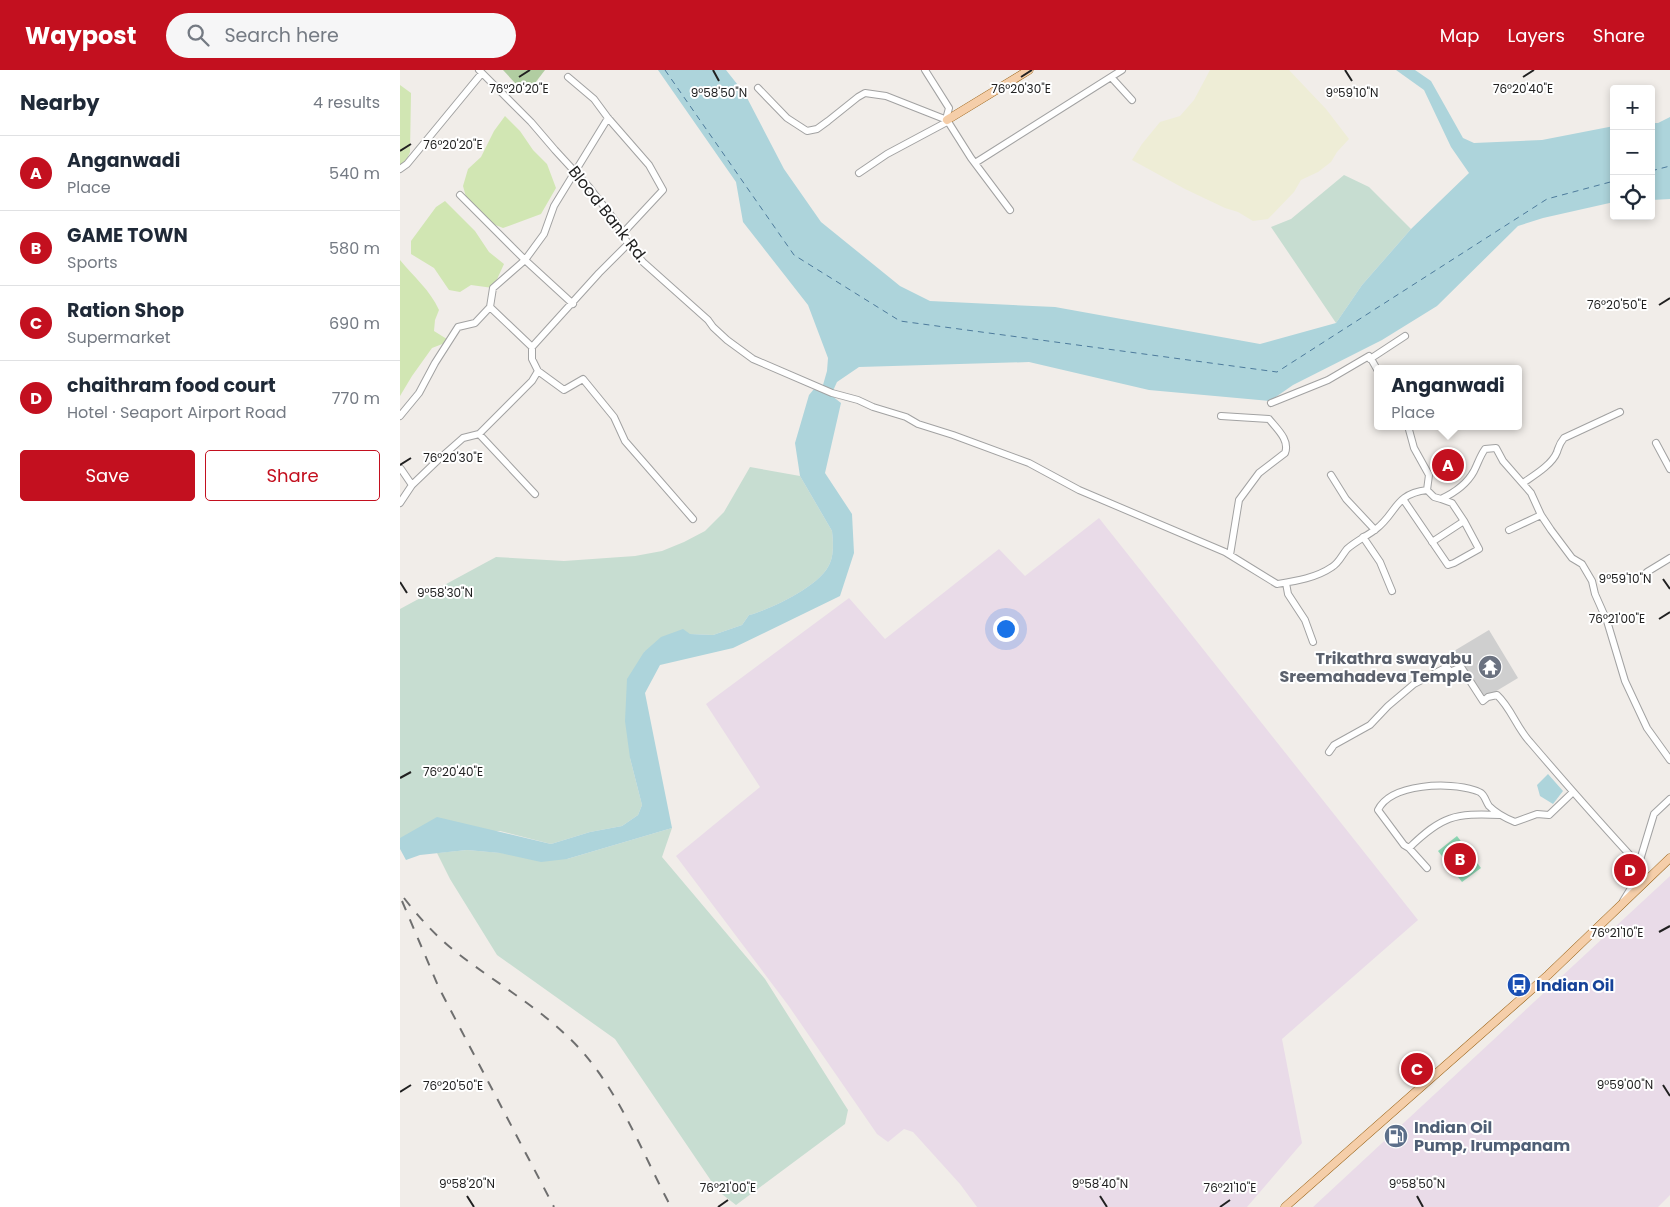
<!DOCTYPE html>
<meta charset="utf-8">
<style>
:root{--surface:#fff;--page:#f6f6f7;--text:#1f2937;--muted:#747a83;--line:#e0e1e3;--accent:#c3101f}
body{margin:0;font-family:Poppins,sans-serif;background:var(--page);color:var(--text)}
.controls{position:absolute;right:15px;top:15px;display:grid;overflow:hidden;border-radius:5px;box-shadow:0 2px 8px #0003}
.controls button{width:45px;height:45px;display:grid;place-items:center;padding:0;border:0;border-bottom:1px solid var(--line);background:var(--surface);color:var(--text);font:25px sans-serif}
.you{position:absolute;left:605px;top:558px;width:18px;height:18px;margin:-12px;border:4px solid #fff;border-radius:50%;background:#1a73e8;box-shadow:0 0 0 8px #1a73e833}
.badge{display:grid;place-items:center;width:32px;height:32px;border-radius:50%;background:var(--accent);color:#fff;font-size:16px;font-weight:700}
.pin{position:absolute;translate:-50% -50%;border:2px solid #fff;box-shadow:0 1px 5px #0006}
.popup{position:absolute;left:974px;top:295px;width:148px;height:65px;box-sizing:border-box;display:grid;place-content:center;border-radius:5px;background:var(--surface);filter:drop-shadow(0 1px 4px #0005);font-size:16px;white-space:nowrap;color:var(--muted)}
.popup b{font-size:19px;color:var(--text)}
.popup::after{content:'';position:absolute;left:50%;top:100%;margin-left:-10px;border:10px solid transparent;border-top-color:var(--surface)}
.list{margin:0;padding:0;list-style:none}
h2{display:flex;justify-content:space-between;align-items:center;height:65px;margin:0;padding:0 20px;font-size:21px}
h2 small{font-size:16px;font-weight:400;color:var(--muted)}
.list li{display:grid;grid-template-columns:32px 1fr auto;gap:15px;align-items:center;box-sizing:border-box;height:75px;padding:0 20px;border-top:1px solid var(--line)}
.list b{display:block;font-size:19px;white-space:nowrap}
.list p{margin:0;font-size:16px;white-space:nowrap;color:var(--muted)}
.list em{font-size:16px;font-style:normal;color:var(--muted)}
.actions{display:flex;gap:10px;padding:15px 20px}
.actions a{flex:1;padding:11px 0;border:1px solid var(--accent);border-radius:5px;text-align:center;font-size:18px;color:var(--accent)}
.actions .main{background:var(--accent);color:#fff}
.icon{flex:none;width:28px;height:28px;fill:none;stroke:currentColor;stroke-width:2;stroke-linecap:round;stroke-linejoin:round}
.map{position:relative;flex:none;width:1270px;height:1137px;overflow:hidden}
header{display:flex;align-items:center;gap:30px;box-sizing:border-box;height:70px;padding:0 25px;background:var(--accent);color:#fff}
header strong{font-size:24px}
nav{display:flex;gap:28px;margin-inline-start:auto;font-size:18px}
.search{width:350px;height:45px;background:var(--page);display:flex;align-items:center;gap:12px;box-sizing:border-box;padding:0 18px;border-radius:28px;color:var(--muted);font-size:19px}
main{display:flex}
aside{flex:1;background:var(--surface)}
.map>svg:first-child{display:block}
</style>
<header>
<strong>Waypost</strong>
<div class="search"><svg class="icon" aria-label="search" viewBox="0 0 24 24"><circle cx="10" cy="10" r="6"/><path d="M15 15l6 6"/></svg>Search here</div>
<nav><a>Map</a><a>Layers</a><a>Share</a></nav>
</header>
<main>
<aside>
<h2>Nearby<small>4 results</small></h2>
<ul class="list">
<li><span class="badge">A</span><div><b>Anganwadi</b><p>Place</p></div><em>540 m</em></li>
<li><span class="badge">B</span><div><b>GAME TOWN</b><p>Sports</p></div><em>580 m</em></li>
<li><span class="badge">C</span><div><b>Ration Shop</b><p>Supermarket</p></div><em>690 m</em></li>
<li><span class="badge">D</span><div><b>chaithram food court</b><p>Hotel · Seaport Airport Road</p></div><em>770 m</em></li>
</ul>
<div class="actions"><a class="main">Save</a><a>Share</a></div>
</aside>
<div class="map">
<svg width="1270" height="1137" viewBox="0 0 1270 1137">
<rect width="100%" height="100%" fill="#f1ede9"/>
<path fill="#e9dbe8" d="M699,448L1018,850L882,969L902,1073L847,1137H577L560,1114L513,1062L504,1059L488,1072L477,1064L388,935L276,786L360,717L306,634L449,528L485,569L599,479L625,506Z
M1270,806V1125L1258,1137H913Z"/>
<path fill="#cfcfcf" d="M1089,560L1118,608L1083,629L1054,581Z"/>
<path fill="#eeedd6" d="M810,0H889L926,39L949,69L937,82L931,92L918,102L901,110L894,122L868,149L853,151L838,142L825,138L785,119L732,90L742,74L760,52L780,46L794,30Z"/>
<path fill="#d1e6b3" d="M0,15L11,23L10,82L4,96L0,98Z
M105,46L120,61L133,80L147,94L156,118L141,144L103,158L83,150L69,138L63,116L68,99L81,87L94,61Z
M45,131L75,161L89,182L104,194L93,218L71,215L60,222L49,220L34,198L11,184V171L36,137Z
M0,190C14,207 30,220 39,240L35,250L34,261L50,271L32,278L12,306L0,326Z"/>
<path fill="#b1cda1" d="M103,0H145L132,17L115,13Z"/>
<path fill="#c7ddd1" d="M944,105L969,117L1011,159L962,215L936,253L871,157L891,149Z
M350,397L400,406L432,461C433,470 434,484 430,493C421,516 371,539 349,545L342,555L313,565L290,564L244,582L230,688L242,735L238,745L222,756L190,762L151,774L100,761L0,768V539L96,487L164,491L235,486L262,481L284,472L305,461L324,442Z
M272,758L262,787L365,909L448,1040L445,1054L336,1135L318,1121L215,969L97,885L50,809L37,783L67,780L167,789Z"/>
<path fill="#8ed9b5" d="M1057,766L1081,798L1062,812L1038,781Z"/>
<path fill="#add4db" d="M258,0H326L345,24L384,99L421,152L500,216L530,231L655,237L860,274L936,253L962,215L1011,159L1069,103L1051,77L1024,20L996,0H1015L1031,11L1063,68L1074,73L1142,70L1214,56V132L1143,148L1118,156L1037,236L982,270L893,315L870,331L749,320L629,292L459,297L437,312L431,325L441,333L425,403L452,444L454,483L440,526L333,578L260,595L245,623L272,758L167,789L141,792L100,783L67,780L20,785L6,790L0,779V768L37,747L151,774L190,762L222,756L238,745L242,735L230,688L225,651L227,609L244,582L261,567L283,559L290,564L313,565L342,555L349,545C371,539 421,516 430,493C434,484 433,470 432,461L400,406L395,373L409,325L414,319L421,322L427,301L428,288L408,235L343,152L336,112Z
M1270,47V129L1251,130V53H1258Z
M1148,704L1163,721L1153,734L1140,726L1137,715Z"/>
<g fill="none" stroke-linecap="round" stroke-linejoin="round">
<path stroke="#4d7b9c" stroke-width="1" stroke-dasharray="6 5" stroke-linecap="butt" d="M265,0L394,185L500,251L877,302L1147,129L1214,111
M1251,101L1270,96"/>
<g stroke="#a2a2a2" stroke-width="8">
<path id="minor" d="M79,0L131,52L155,80L189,117L216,152L228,174L243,192L308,250L313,257L327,270L353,289L432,323L458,330L473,337L506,347L518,354L553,365L629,393L679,420L825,482L877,514C896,511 916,508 932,497C939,493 942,485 947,479C956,471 967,466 976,459C997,443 994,424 1027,420L1034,427L1041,429C1054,423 1067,414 1074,401C1078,393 1080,386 1085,379L1096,378L1103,391L1131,423L1141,445L1151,460L1172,488L1182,494L1192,511L1195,524L1207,551L1225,611L1247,658L1270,690
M168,7L194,29L208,48L249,95L263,120L222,164
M711,7L732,30
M358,18L387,48L407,61L417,59L428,51L458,27L465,23L486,26L547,50L571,88L610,140
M575,93L722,0
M0,99L7,94L82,3
M459,103L487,84L545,53L549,38L525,0
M60,125L125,190L173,234
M90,237L132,277
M970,287L978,301
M970,289L1005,266
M138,301L132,289V277L199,203L228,174
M871,333L928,310L969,286
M0,346L19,323L35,293L58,257L75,253L90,237L93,218L125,190L144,164L154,136L208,48
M821,346L869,349C877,359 890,370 885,383L859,403L839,430L830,485
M1008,356L1014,378L1029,405L1027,420
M79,364L135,424
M1256,373L1270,399
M1,399L12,415
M931,405L946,429L975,460
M1123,413C1133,406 1152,395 1157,382C1159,376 1159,374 1164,368L1220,342
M1003,429L1048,495L1054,493L1079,479L1064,451L1052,433L1041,429
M0,433L12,415L38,390L63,368L79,364L132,311L138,301L164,320L183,309L214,347L225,371L293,449
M1109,460L1141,445
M963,467L980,492L992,521
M1032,472L1064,451
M1247,502L1270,488
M886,513L888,524L905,550L913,572
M929,682L934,675L970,655L988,636L1014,614L1047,597L1050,602L1061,597L1083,631L1088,627L1097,625C1111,638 1117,658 1130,672C1166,714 1202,755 1240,796
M1100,745C1054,743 1042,746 1009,778L1004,775L978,740C991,713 1050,712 1074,720C1074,720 1080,722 1081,723C1085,726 1086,732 1089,736C1097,744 1105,748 1115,752L1137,744L1149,745L1173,722
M1009,778L1027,798
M1223,831L1239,805L1240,790L1254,744L1270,729"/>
</g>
<g stroke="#935b0c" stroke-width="9">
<path id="major" d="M547,50L629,0
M885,1137L1148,905L1270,788"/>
</g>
<use href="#minor" stroke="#fff" stroke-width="6"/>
<use href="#major" stroke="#f5cea9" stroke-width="8"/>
<path stroke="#6f6f6f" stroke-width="2" stroke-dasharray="10 10" stroke-linecap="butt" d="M4,828C18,846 33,863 51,878C88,908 131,932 166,965C216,1011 240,1079 271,1137
M2,831L39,918L154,1137"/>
</g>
<path fill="none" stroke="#212121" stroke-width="2" d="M313,0L319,11M945,0L952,11M119,7L130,0M621,7L632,0M1123,7L1134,0M0,81L11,74M1259,235L1270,228M0,395L11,388M1263,509L1270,519M0,512L7,523M1259,549L1270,542M0,708L11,702M1259,862L1270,856M1263,1015L1270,1026M0,1022L11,1015M67,1126L74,1137M700,1126L707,1137M1017,1126L1023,1137M318,1137L328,1130M820,1137L830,1130"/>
<defs>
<g id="temple-disc" transform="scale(1.25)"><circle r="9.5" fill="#6b7280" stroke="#fff"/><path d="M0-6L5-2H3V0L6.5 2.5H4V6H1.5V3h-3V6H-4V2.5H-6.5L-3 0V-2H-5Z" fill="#fff"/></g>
<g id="bus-disc" transform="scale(1.25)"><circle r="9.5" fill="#1a4fb4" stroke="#fff"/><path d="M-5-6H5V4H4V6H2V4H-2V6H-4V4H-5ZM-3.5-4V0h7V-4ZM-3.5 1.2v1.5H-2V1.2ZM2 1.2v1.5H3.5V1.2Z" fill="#fff"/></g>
<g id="fuel-disc" transform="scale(1.25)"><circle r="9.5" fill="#5c6f8a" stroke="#fff"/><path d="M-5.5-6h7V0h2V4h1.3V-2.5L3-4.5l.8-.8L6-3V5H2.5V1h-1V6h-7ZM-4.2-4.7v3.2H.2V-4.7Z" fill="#fff"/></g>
</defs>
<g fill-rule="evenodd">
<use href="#temple-disc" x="1090" y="597"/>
<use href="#bus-disc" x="1119" y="915"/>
<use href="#fuel-disc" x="996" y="1066"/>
</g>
<g text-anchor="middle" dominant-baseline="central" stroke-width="4" stroke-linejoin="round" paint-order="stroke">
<g font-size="16" fill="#212121" stroke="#fff">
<text transform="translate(208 144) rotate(52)">Blood Bank Rd.</text>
</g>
<g font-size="16" font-weight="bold" fill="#5b616d" stroke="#fff" text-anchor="end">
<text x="1072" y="588">Trikathra swayabu<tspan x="1072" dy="18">Sreemahadeva Temple</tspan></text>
</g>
<g font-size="16" font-weight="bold" fill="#164399" stroke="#fff" text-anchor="start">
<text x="1136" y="915">Indian Oil</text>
</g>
<g font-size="16" font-weight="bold" fill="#4e5e75" stroke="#fff" text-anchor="start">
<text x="1014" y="1057">Indian Oil<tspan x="1014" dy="18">Pump, Irumpanam</tspan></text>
</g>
</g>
<g font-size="12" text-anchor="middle" fill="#212121" stroke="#fff" stroke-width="4" stroke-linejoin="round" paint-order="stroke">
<text x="119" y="23">76°20'20"E</text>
<text x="621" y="23">76°20'30"E</text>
<text x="1123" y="23">76°20'40"E</text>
<text x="319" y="27">9°58'50"N</text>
<text x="952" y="27">9°59'10"N</text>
<text x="53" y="79">76°20'20"E</text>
<text x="1217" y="239">76°20'50"E</text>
<text x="53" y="392">76°20'30"E</text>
<text x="1225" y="513">9°59'10"N</text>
<text x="45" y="527">9°58'30"N</text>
<text x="1217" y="553">76°21'00"E</text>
<text x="53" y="706">76°20'40"E</text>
<text x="1217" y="867">76°21'10"E</text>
<text x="1225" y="1019">9°59'00"N</text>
<text x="53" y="1020">76°20'50"E</text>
<text x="67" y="1118">9°58'20"N</text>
<text x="700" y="1118">9°58'40"N</text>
<text x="1017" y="1118">9°58'50"N</text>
<text x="328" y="1122">76°21'00"E</text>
<text x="830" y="1122">76°21'10"E</text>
</g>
</svg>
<div class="controls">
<button>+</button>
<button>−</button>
<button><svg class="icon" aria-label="locate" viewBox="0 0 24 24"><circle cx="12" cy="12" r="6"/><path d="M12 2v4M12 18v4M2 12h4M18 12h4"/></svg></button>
</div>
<div class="you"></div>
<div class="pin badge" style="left:1048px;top:395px">A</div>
<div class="popup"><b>Anganwadi</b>Place</div>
<div class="pin badge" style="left:1060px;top:789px">B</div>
<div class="pin badge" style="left:1017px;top:999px">C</div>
<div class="pin badge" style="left:1230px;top:800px">D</div>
</div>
</main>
